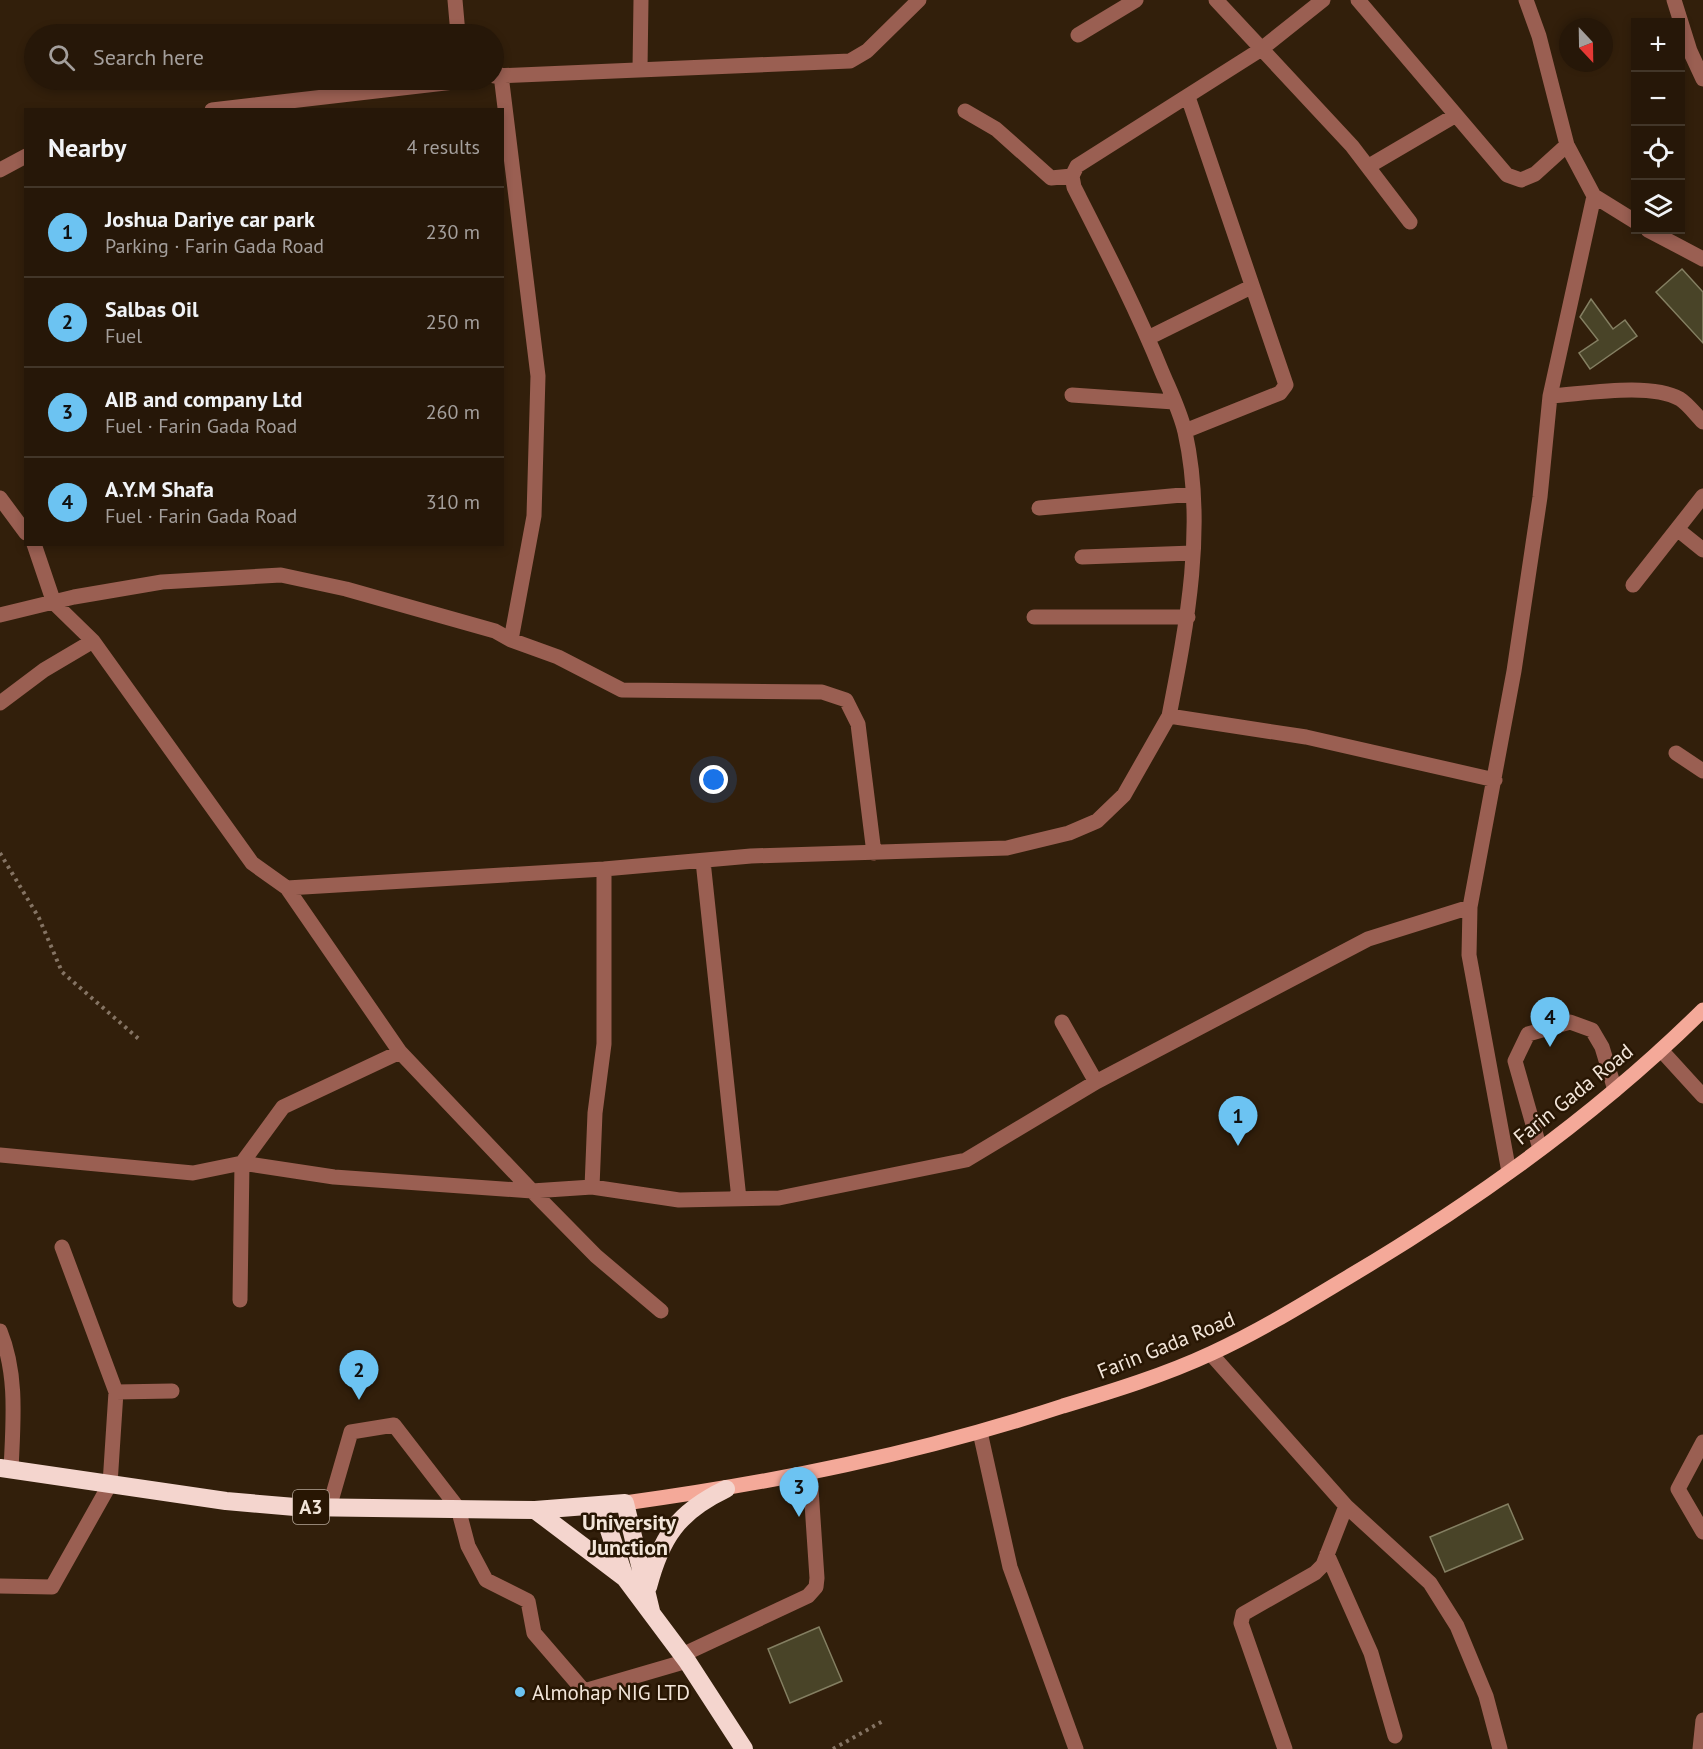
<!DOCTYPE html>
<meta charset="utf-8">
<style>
:root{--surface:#261708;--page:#322416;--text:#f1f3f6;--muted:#a49f9c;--line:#423629;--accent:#6cc3f2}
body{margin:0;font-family:"PT Sans",sans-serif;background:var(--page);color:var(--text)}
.controls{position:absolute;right:18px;top:18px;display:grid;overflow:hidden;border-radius:0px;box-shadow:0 3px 9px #0003}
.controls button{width:54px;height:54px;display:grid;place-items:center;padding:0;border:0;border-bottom:2px solid var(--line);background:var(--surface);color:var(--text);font:30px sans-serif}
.compass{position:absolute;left:1559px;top:18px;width:54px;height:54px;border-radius:50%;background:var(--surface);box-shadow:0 3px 9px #0003;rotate:158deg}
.you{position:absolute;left:714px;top:780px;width:21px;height:21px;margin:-15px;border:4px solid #fff;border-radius:50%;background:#1a73e8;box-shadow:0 0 0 9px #1a73e833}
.badge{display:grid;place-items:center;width:39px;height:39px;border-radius:50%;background:var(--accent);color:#111;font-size:20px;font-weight:700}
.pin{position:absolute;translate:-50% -50px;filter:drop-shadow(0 2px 3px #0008)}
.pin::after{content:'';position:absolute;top:32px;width:21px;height:18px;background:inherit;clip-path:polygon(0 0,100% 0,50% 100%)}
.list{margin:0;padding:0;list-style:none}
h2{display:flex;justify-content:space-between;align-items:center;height:78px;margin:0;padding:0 24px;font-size:26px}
h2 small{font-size:20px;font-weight:400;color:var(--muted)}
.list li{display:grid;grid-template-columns:39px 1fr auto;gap:18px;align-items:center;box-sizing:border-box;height:90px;padding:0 24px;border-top:2px solid var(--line)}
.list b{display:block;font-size:22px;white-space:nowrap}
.list p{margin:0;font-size:20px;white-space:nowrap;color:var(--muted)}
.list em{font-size:20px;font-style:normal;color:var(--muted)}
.icon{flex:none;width:33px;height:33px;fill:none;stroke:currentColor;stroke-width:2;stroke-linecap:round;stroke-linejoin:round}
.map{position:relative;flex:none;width:1703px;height:1749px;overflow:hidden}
.search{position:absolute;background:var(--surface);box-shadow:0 3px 9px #0003;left:24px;top:24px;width:480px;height:66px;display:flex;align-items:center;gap:15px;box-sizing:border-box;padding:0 21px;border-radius:33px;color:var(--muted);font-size:22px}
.panel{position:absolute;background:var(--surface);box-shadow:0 3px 9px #0003;left:24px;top:108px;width:480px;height:438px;border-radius:0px}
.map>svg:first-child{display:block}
</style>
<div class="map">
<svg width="1703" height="1749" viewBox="0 0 1703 1749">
<rect width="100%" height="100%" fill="#321f0b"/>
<path fill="#494428" stroke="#847f62" stroke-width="1.5" d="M1682,269L1703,292V343L1656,292Z
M1591,299L1613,329L1625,320L1637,336L1590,369L1579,353L1598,340L1580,317Z
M1508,1504L1523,1539L1445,1572L1430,1537Z
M819,1627L842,1681L790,1703L768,1649Z"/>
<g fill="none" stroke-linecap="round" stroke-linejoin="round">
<path stroke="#857464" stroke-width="4" stroke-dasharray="3 4.5" stroke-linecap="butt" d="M0,853L39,918L62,972L140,1040
M833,1749L883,1721"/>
<path stroke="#9a5f52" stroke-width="15" d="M455,0L458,34
M1216,0L1352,146L1410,222
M1323,0L1260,50L1077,166L1072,176L1074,187C1105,248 1136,308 1162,372C1170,391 1180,411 1185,432C1206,526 1187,624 1169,716L1306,737L1495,780
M1358,0L1507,175L1521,180L1535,174L1567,145
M1674,0L1690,51L1703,79
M1078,35L1136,0
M640,69L641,0
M501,75L538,376L534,516L511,640
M494,76L850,61L867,51L919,0
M212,110L471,80
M965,111L996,129L1051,178L1072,176
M1369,166L1456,115
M0,170L26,156
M1594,196L1636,222
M1648,230L1703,259
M1148,338L1251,287
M1072,395L1174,402
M1550,396C1584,394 1650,382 1680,399C1688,404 1696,415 1703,422
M1185,431L1280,393L1286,385L1188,97
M0,498L26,533
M1039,508L1193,494
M1677,529L1703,550
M34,544L54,603L93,641L252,863L287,888L400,1052L532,1191L592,1187L679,1200L779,1198L966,1160L1096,1082L1368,939L1470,907
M1082,557L1193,553
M1633,585L1703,496
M0,615L74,597L162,582L281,575L346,589L495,631L511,640L558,657L622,690L822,692L846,700L858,724L874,853
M1034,617H1188
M0,703L44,670L93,641
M1676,753L1703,771
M703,861L739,1199
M287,888L604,869L751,856L1007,848L1069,833L1097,821L1124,795L1169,716
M1062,1022L1096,1082
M1661,1050L1703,1096
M1540,1149L1515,1061L1528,1034L1570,1022L1592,1030L1602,1047L1615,1090
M0,1155L193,1173L242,1163L334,1177L532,1191L596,1256L661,1311
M1509,1172L1469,955L1470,907L1514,671L1540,497L1550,396L1594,196L1567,145L1539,36L1526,0
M592,1187L595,1113L604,1044V869
M240,1300L242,1163L283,1107L400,1052
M0,1331C18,1375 13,1423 11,1470
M1211,1354L1346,1506L1430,1583L1457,1626L1486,1696L1500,1749
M116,1392L172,1391
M980,1432L1010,1567L1076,1749
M1703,1442L1678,1489L1703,1532
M329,1508L351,1432L394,1425L458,1508L468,1546L486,1580L528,1601L534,1633L584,1691L687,1661
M1327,1554L1371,1653L1395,1736
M0,1586L52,1587L110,1484L116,1392L62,1247
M682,1655L808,1596L816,1587L817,1578L810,1474
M1285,1749L1241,1623L1243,1614L1315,1573L1323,1565L1346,1506
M1700,1749L1703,1720"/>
<path stroke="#f4a999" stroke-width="15" d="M625,1503C777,1482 917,1454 1063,1406C1113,1391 1165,1375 1212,1353C1260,1331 1305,1303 1350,1276C1476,1201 1598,1114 1703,1010"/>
<path stroke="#f4d5ce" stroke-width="18" d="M0,1468L226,1501L295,1507L535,1510L625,1503L651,1611
M601,1506L625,1578
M535,1510L625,1578L687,1661L744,1749
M648,1587C661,1537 678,1512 726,1489"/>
</g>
<circle fill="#6cc3f2" stroke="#281603" stroke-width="2" cx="520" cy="1692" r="6"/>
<g text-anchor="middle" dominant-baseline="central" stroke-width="5" stroke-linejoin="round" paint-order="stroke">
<rect fill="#281603" stroke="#b5a799" stroke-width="1.5" x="293" y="1490" width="36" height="34" rx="4.5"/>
<g font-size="20" font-weight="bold" fill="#f2e5d9">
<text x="311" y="1507">A3</text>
</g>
<g font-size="21" fill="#f2e5d9" stroke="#281603">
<text transform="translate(1573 1094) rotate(-39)">Farin Gada Road</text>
<text transform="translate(1166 1345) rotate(-22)">Farin Gada Road</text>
</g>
<g font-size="21" fill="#f2e5d9" stroke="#281603" text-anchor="start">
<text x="532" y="1692">Almohap NIG LTD</text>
</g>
<g font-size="22" font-weight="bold" fill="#f2e5d9" stroke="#281603">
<text x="629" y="1522">University<tspan x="629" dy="25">Junction</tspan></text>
</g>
</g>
</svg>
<div class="controls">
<button>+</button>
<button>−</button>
<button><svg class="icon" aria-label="locate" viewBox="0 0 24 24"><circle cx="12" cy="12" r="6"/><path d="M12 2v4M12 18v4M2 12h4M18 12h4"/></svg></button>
<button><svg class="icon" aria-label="layers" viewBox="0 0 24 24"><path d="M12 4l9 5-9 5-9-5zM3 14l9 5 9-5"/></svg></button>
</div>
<svg class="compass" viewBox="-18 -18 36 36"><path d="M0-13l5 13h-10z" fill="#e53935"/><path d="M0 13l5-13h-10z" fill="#a49f9c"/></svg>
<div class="you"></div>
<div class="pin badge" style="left:1238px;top:1146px">1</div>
<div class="pin badge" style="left:359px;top:1400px">2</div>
<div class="pin badge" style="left:799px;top:1517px">3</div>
<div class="pin badge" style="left:1550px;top:1047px">4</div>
<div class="search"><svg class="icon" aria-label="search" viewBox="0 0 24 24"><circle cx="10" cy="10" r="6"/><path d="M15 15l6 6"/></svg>Search here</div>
<section class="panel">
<h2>Nearby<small>4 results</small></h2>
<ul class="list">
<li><span class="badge">1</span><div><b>Joshua Dariye car park</b><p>Parking · Farin Gada Road</p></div><em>230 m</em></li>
<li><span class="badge">2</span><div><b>Salbas Oil</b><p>Fuel</p></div><em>250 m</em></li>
<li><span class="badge">3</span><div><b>AIB and company Ltd</b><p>Fuel · Farin Gada Road</p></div><em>260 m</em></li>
<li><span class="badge">4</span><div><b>A.Y.M Shafa</b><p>Fuel · Farin Gada Road</p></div><em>310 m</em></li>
</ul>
</section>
</div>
